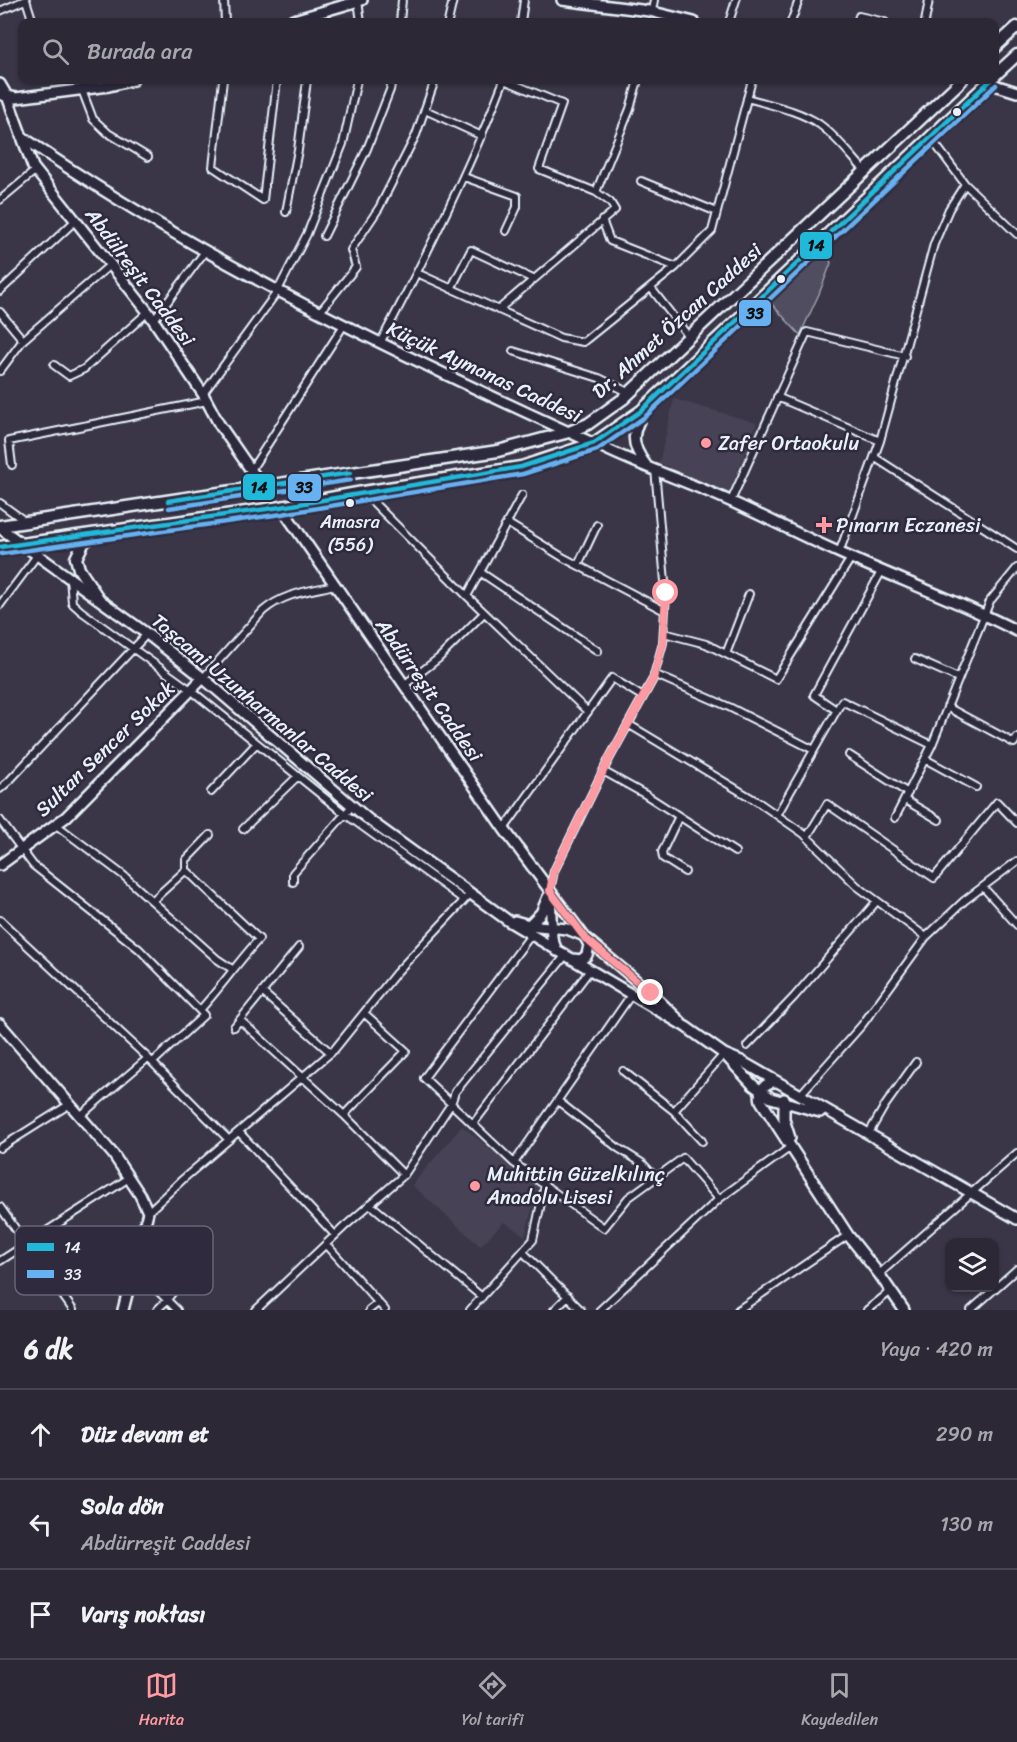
<!DOCTYPE html>
<html lang="tr">
<meta charset="utf-8">
<style>
:root{--surface:#2c2836;--page:#383442;--text:#f1f3f6;--muted:#a6a6ad;--line:#484451;--accent:#ff9aa2}
body{margin:0;font-family:Sriracha,sans-serif;background:var(--page);color:var(--text)}
.controls{position:absolute;right:18px;bottom:18px;display:grid;overflow:hidden;border-radius:12px;box-shadow:0 2px 4px #0004}
.controls button{width:54px;height:54px;display:grid;place-items:center;padding:0;border:0;border-bottom:2px solid var(--line);background:var(--surface);color:var(--text);font:30px sans-serif}
.stop{position:absolute;width:18px;height:18px;margin:-14px;border:4px solid #ff9aa2;border-radius:50%;background:#fff}
.stop.end{background:#ff9aa2;border-color:#fff;box-shadow:0 2px 6px #0008}
.list{margin:0;padding:0;list-style:none}
h2{display:flex;justify-content:space-between;align-items:center;height:78px;margin:0;padding:0 24px;font-size:26px}
h2 small{font-size:20px;font-weight:400;color:var(--muted)}
.list li{display:grid;grid-template-columns:39px 1fr auto;gap:18px;align-items:center;box-sizing:border-box;height:90px;padding:0 24px;border-top:2px solid var(--line)}
.list b{display:block;font-size:22px;white-space:nowrap}
.list p{margin:0;font-size:20px;white-space:nowrap;color:var(--muted)}
.list em{font-size:20px;font-style:normal;color:var(--muted)}
.icon{flex:none;width:33px;height:33px;fill:none;stroke:currentColor;stroke-width:2;stroke-linecap:round;stroke-linejoin:round}
.map{position:relative;flex:none;width:1017px;height:1310px;overflow:hidden}
.search{position:absolute;background:var(--surface);box-shadow:0 2px 4px #0004;left:18px;right:18px;top:18px;height:66px;display:flex;align-items:center;gap:15px;box-sizing:border-box;padding:0 21px;border-radius:12px;color:var(--muted);font-size:22px}
.sheet{height:348px;background:var(--surface)}
nav{display:flex;justify-content:space-around;align-items:center;box-sizing:border-box;height:84px;border-top:2px solid var(--line);background:var(--surface);font-size:16px;color:var(--muted)}
nav a{display:grid;justify-items:center;gap:3px}
nav .on{color:var(--accent)}
.map>svg:first-child{display:block}
</style>
<div class="map">
<svg width="1017" height="1310" viewBox="0 0 1017 1310">
<rect width="100%" height="100%" fill="#3a3648"/>
<filter id="ink" filterUnits="userSpaceOnUse"><feTurbulence type="fractalNoise" baseFrequency=".0167" numOctaves="2"/><feDisplacementMap in="SourceGraphic" scale="12" xChannelSelector="R" yChannelSelector="G"/><feConvolveMatrix kernelMatrix="1 2 1 2 8 2 1 2 1" color-interpolation-filters="sRGB"/></filter>
<g filter="url(#ink)">
<path fill="#464354" d="M674,399L757,423L729,493L659,463Z
M462,1126L538,1187L525,1236L504,1222L480,1246L412,1185Z"/>
<path fill="#504e5f" stroke="#9ca0ac" stroke-width="1.5" d="M825,248L831,263L819,294L800,335L768,300Z"/>
<g fill="none" stroke-linecap="round" stroke-linejoin="round">
<g stroke="#e8f1f8" stroke-width="10">
<path id="street" d="M26,0L33,22
M224,0L225,22
M358,1L361,22
M0,11L25,0
M652,11L654,0
M400,22L402,0
M448,22L453,0
M521,22L524,0
M729,22L736,0
M791,22L799,0
M857,22L859,16L885,22
M925,22L929,0
M223,80L213,167L263,200L277,80
M504,80L562,104L539,169L596,192
M82,90L93,119L108,133L148,157
M747,98C770,105 798,110 819,124C836,136 851,156 865,171
M425,110L482,136
M930,137L965,184L1017,234
M464,177L517,196V207L506,231
M641,181L717,212
M0,200L36,170
M286,212L298,150L307,80
M602,220L610,241L676,267
M324,236L367,149L390,90L392,80
M417,273L561,338L583,342L676,267L712,231L752,80
M651,288L689,337
M451,289L471,250L533,279
M0,291L76,220
M498,310L615,210L610,202L596,192L630,109L638,80
M0,312L23,340
M319,313L356,267L351,250L379,208L416,135L435,80
M154,320L206,250
M380,343C426,257 469,171 504,80
M513,351L599,378L630,393
M54,365L69,376L84,369L148,312
M0,371L23,340L111,264
M203,394L277,292L307,234L343,144L357,80
M777,397L880,441
M874,457L1017,549
M12,465L9,441L207,401
M251,470L344,325
M363,492L467,596L588,712
M731,501L807,332L905,356
M0,503L26,522
M507,523L564,558L665,611
M839,553L880,441L934,244L949,209L965,184
M578,565L597,525
M480,572L598,651
M70,577L72,603L81,611L192,691L345,814L464,900
M467,596L522,495
M0,605L38,554
M664,633L706,644L776,679L851,558
M726,654L749,594
M915,659L958,678
M654,674L729,707L814,750
M203,678L263,611C284,593 309,591 335,585
M404,685L439,658L484,613
M947,707L1014,743L1017,738
M836,710L814,695L881,572
M628,724L758,802L804,834L857,886L926,937
M849,755L908,793
M925,759L976,787
M603,771L646,795L735,852
M0,789L9,781L147,634
M211,792L256,744
M905,800L939,820
M777,815L842,701L932,745
M679,816L662,852L663,858L685,872
M895,818L932,745L990,601L1017,568
M0,820L33,865L139,949L204,1015L153,1062
M55,824L123,875L217,959L232,969
M243,829L297,777
M504,829L612,678L643,697
M807,837L827,804L934,878L997,802L1017,823
M186,870V860L210,835
M293,882V873L352,806
M983,887L1017,925
M550,891L554,871L608,761L653,679L663,643L666,593L655,469
M153,900L186,870L259,939C238,962 221,987 200,1010
M0,920L148,1058L229,1140
M531,935L424,1078L514,1163L604,1228L628,1198L683,1158L719,1199
M262,992L331,1053
M240,1020L344,1115L404,1175
M234,1027L299,947
M747,1046L794,997L877,901
M623,1071L674,1111L702,1141
M800,1095L862,1025L926,937L964,901L1017,861
M558,1101L618,1148L642,1163L656,1178
M674,1111L724,1054
M344,1115L406,1051L364,1013
M80,1116L148,1058
M473,1124L590,970
M239,1132L335,1235
M869,1133L884,1107L916,1062
M0,1148L70,1104
M514,1163L631,995
M370,1204L482,1297
M0,1207L73,1310
M148,1212L183,1179L334,1050L396,973L471,893
M326,1244L385,1310
M523,1252L581,1310
M0,1261L129,1178
M134,1267L177,1310
M879,1274L1017,1153
M157,1310L167,1300L204,1249
M256,1310L344,1227L404,1175L451,1104L455,1092L565,956
M369,1310L378,1303
M470,1310L533,1240L545,1185
M554,1310L568,1296
M600,1310L719,1199L792,1146
M738,1310L848,1235
M867,1310L891,1291
M971,1310L1017,1269"/>
</g>
<g stroke="#e8f1f8" stroke-width="14">
<path id="secondary" d="M562,0L649,11L694,22
M287,22L362,0
M988,83L1017,92
M0,84L7,96L33,167L148,312L203,394L219,424L262,486
M2,95L16,98L109,86L133,80
M21,136C204,263 406,358 608,450C648,469 691,483 732,502C767,518 802,536 838,552C897,579 959,601 1017,631
M646,465C629,443 632,431 646,408
M281,507L504,829L586,939L589,945L587,955L581,960L573,959
M0,528L147,634L203,678L369,820L510,922L686,1027L724,1054L741,1061L1017,1219
M0,865L66,817L203,678
M550,894L552,938L557,951
M515,921L529,925L567,929L582,935L651,993L680,1021
M529,925L541,913L548,897
M0,1024L113,1154L140,1195L148,1212L123,1310
M725,1055L753,1085L771,1098L820,1112
M775,1082C765,1082 758,1091 761,1101L848,1235L879,1274L904,1310
M784,1099V1119L790,1138"/>
</g>
<g stroke="#e8f1f8" stroke-width="15">
<path id="primary" d="M994,48L1017,27
M994,76L1017,55
M0,526L498,451L569,432L588,424L623,399L962,80
M95,535L84,542L76,558L79,569L98,598
M0,547L281,507L363,492L521,467L594,443L641,411L991,80"/>
</g>
<use href="#street" stroke="#2f2a3d" stroke-width="6"/>
<use href="#secondary" stroke="#2f2a3d" stroke-width="9"/>
<use href="#primary" stroke="#2f2a3d" stroke-width="10"/>
<g stroke="#2f2a3d" stroke-width="9">
<path id="bus-1" d="M168,501L350,473
M0,547L281,507L521,467L594,443L641,411L991,80"/>
</g>
<g stroke="#2f2a3d" stroke-width="9">
<path id="bus-2" d="M169,508L351,480
M1,554L282,514L523,474L597,450L646,416L996,85"/>
</g>
<use href="#bus-1" stroke="#20b9da" stroke-width="4.5"/>
<use href="#bus-2" stroke="#66b1f2" stroke-width="4.5"/>
</g>
</g>
<g fill="none" stroke-linecap="round" stroke-linejoin="round" filter="url(#ink)">
<path stroke="#ff9aa2" stroke-width="8" d="M651,993L586,939L550,891L554,871L608,761L653,679L663,643L666,593"/>
</g>
<g fill="#e8f1f8" stroke="#2f2a3d" stroke-width="2">
<circle cx="957" cy="112" r="5"/>
<circle cx="781" cy="279" r="5"/>
<circle cx="350" cy="503" r="5"/>
</g>
<g fill="#ff9aa2" stroke="#2f2a3d" stroke-width="2">
<circle cx="706" cy="443" r="6"/>
<path d="M821 516h6v6h6v6h-6v6h-6v-6h-6v-6h6z"/>
<circle cx="475" cy="1186" r="6"/>
</g>
<g text-anchor="middle" dominant-baseline="central" stroke-width="5" stroke-linejoin="round" paint-order="stroke">
<g font-size="18" fill="#e8f1f8" stroke="#2f2a3d">
<text x="350" y="522">Amasra<tspan x="350" dy="23">(556)</tspan></text>
</g>
<g font-size="20" fill="#e8f1f8" stroke="#2f2a3d">
<text transform="translate(140 277) rotate(53)">Abdülreşit Caddesi</text>
<text transform="translate(677 321) rotate(-42)">Dr. Ahmet Özcan Caddesi</text>
<text transform="translate(484 372) rotate(25)">Küçük Aymanas Caddesi</text>
<text transform="translate(429 690) rotate(55)">Abdürreşit Caddesi</text>
<text transform="translate(262 708) rotate(40)">Taşcami Uzunharmanlar Caddesi</text>
<text transform="translate(105 749) rotate(-44)">Sultan Sencer Sokak</text>
</g>
<g font-size="20" fill="#e8f1f8" stroke="#2f2a3d" text-anchor="start">
<text x="718" y="443">Zafer Ortaokulu</text>
<text x="836" y="525">Pınarın Eczanesi</text>
<text x="487" y="1174">Muhittin Güzelkılınç<tspan x="487" dy="23">Anadolu Lisesi</tspan></text>
</g>
</g>
<rect x="15" y="1226" width="198" height="69" rx="9" fill="#2f2a3d" stroke="#666675" stroke-width="1.5"/>
<rect x="27" y="1243" width="27" height="8" fill="#20b9da"/>
<rect x="27" y="1270" width="27" height="8" fill="#66b1f2"/>
<g font-size="16" fill="#e8f1f8">
<text x="64" y="1253">14</text>
<text x="64" y="1280">33</text>
</g>
<g stroke="#2f2a3d" stroke-width="2">
<rect x="799" y="231" width="34" height="29" rx="6" fill="#20b9da"/>
<rect x="738" y="299" width="34" height="28" rx="6" fill="#66b1f2"/>
<rect x="242" y="473" width="34" height="28" rx="6" fill="#20b9da"/>
<rect x="287" y="473" width="35" height="29" rx="6" fill="#66b1f2"/>
</g>
<g font-size="16" text-anchor="middle" font-weight="bold" fill="#111">
<text x="816" y="251">14</text>
<text x="755" y="319">33</text>
<text x="259" y="493">14</text>
<text x="304" y="493">33</text>
</g>
</svg>
<div class="controls">
<button><svg class="icon" aria-label="layers" viewBox="0 0 24 24"><path d="M12 4l9 5-9 5-9-5zM3 14l9 5 9-5"/></svg></button>
</div>
<div class="stop" style="left:666px;top:593px"></div>
<div class="stop end" style="left:651px;top:993px"></div>
<div class="search"><svg class="icon" aria-label="search" viewBox="0 0 24 24"><circle cx="10" cy="10" r="6"/><path d="M15 15l6 6"/></svg>Burada ara</div>
</div>
<section class="sheet">
<h2>6 dk<small>Yaya · 420 m</small></h2>
<ul class="list">
<li><svg class="icon" aria-label="ahead" viewBox="0 0 24 24"><path d="M12 20V5M6 11l6-6 6 6"/></svg><div><b>Düz devam et</b></div><em>290 m</em></li>
<li><svg class="icon" aria-label="left" viewBox="0 0 24 24"><path d="M17 20v-9H6M10 6l-5 5 5 5"/></svg><div><b>Sola dön</b><p>Abdürreşit Caddesi</p></div><em>130 m</em></li>
<li><svg class="icon" aria-label="arrive" viewBox="0 0 24 24"><path d="M6 21V4h12l-3 4 3 4H6"/></svg><div><b>Varış noktası</b></div></li>
</ul>
</section>
<nav>
<a class="on"><svg class="icon" aria-label="map" viewBox="0 0 24 24"><path d="M3 6l6-2 6 2 6-2v14l-6 2-6-2-6 2zM9 4v14M15 6v14"/></svg>Harita</a>
<a><svg class="icon" aria-label="directions" viewBox="0 0 24 24"><path d="M12 3l9 9-9 9-9-9zM9 14v-3h6M13 9l2 2-2 2"/></svg>Yol tarifi</a>
<a><svg class="icon" aria-label="saved" viewBox="0 0 24 24"><path d="M7 4h10v16l-5-4-5 4z"/></svg>Kaydedilen</a>
</nav>
